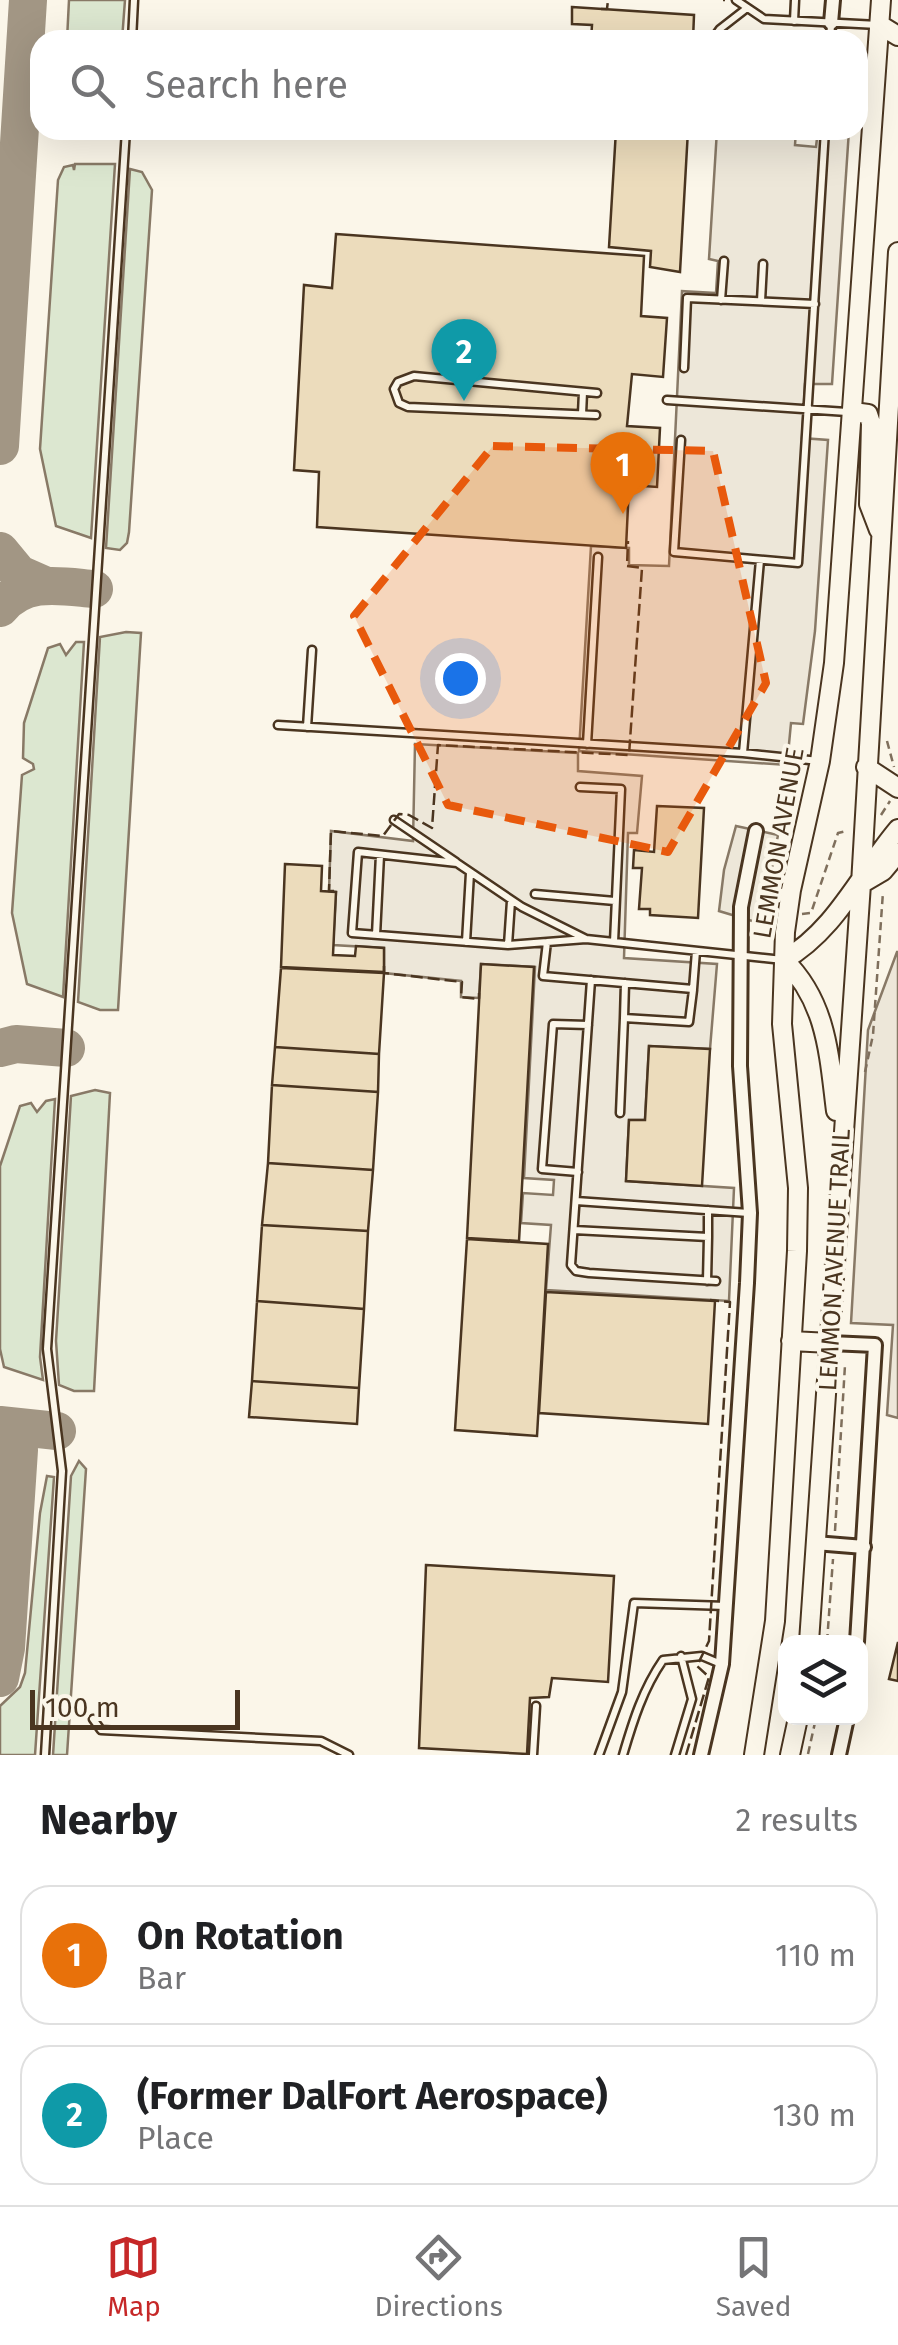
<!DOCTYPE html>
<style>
:root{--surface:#fff;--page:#f2f2f2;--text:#202124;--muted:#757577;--line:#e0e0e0;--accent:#c62828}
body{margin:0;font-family:"Fira Sans",sans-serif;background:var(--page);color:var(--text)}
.controls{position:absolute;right:30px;bottom:30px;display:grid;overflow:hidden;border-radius:20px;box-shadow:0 10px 40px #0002}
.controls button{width:90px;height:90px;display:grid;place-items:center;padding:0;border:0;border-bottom:2px solid var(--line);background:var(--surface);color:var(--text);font:50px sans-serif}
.scale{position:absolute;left:30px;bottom:25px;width:210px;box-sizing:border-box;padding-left:10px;border:5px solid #4a3520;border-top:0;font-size:28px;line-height:35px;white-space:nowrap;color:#4a3520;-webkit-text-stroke:8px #fbf6e9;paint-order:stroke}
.you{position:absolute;left:460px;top:678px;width:35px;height:35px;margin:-25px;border:8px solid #fff;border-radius:50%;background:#1a73e8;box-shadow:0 0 0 15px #1a73e833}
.badge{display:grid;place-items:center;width:65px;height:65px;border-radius:50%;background:var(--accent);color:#fff;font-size:32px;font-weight:700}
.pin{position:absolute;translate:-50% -82px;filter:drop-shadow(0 2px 5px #0008)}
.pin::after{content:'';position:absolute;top:52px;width:35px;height:30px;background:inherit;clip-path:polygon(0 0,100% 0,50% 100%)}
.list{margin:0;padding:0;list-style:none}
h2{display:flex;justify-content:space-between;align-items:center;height:130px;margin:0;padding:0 40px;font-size:42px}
h2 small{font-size:32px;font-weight:400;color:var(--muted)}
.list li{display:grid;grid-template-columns:65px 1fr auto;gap:30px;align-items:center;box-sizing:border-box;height:140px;margin:0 20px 20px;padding:0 20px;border:2px solid var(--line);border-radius:30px}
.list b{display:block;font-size:38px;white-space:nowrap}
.list p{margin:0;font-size:32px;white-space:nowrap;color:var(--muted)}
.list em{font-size:32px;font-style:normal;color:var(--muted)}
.icon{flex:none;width:55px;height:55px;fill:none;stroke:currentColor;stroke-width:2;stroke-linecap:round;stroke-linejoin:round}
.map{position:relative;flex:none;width:898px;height:1755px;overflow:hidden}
.search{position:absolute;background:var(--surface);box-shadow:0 10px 40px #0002;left:30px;right:30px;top:30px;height:110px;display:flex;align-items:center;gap:25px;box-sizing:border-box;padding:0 35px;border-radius:30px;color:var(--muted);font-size:38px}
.sheet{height:450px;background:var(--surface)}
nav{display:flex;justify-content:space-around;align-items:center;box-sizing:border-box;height:140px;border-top:2px solid var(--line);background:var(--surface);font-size:28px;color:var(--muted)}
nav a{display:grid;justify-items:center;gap:5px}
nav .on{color:var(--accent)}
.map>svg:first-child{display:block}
</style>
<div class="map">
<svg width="898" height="1755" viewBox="0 0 898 1755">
<rect width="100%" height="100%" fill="#fbf6e9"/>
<path fill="#dce7d0" stroke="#887966" stroke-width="2.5" d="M69,0H125L122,40H67Z
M75,164H115L91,538L56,526L40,449L58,180L64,167L73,165L74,170Z
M130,169L142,172L152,190L129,532L127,543L120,550L106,548Z
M126,632L141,633L118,1010H100L78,1002L100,637Z
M76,642H84L63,997L27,984L12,913L22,775L34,769L33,764L23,758L24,723L48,648L60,644L66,655Z
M95,1090L110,1093L94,1391H74L59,1385L56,1341L71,1096Z
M55,1099L40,1357L43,1380L4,1367L0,1349V1166L20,1106L31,1103L37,1112L46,1101Z
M79,1461L86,1469L67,1755H53L71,1476Z
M47,1476L54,1477L35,1755H0V1706L20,1687L25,1673L40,1513Z"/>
<path fill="#ede7d9" stroke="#887966" stroke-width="2.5" d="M717,130H796L795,145L816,147L818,130H849L832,384H805L802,438L828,440L815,631L803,724L791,723L787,765L579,751L591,546L629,548V565L669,566L682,291L716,293L718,261L709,259Z
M415,744L578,753V771L642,776L637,833H628L624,958L717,964L710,1049L649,1046L645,1120H629L626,1181L734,1188L729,1301L546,1290L551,1225L521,1223L523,1193L553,1195L554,1180L524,1178L535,967L481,964L479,998L461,997V981L384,973V948L333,945L336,892L329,891L331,831L413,841Z
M736,826L778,835L762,924L719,911L724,870Z
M897,952H898V1418L887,1415L893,1325L851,1323L868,1030Z"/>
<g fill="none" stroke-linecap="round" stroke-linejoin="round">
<path stroke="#a29684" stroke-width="38" d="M0,446L28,0
M0,551L19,574L44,585
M0,608C25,578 60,586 94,589
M0,1048L16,1044L66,1048
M0,1425L16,1435L19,1450L6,1648L0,1678
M0,1425L57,1431"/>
</g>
<path fill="#ecdcbc" stroke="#4a3520" stroke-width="2.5" d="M572,7L694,15L693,40H591L592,25L572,24Z
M616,130H688L680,272L650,267L651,251L609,247Z
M336,234L644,256L641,316L667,318L663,377L632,374L627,426L660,428L657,487L629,485L626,548L317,527L319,472L294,470L304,285L332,288Z
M657,806L704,808L698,918L650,915V909H639L642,868H633L634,850L654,852Z
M285,864L322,866L321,891L336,892L333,955L355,956L356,946L384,948V972L281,967Z
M481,964L534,967L519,1241L467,1238Z
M281,968L384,973L379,1054L275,1047Z
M649,1046L710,1049L702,1186L626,1181L629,1120H645Z
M275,1047L379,1054L378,1092L272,1085Z
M272,1085L378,1092L373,1170L268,1163Z
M268,1163L373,1170L368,1231L262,1225Z
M262,1225L368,1231L364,1309L257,1301Z
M467,1239L548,1244L537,1436L455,1430Z
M546,1292L715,1301L708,1424L539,1413Z
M257,1301L364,1309L359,1388L252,1381Z
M252,1381L359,1388L357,1424L249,1417Z
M426,1565L614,1576L608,1682L552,1678L549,1697L530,1698L527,1754L419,1748Z
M898,1642V1681L889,1679Z"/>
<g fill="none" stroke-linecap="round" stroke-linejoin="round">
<g stroke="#4a3520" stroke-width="11">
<path id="service" d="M736,0L764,19L878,25
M794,21L795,0
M132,40L134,0
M712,40L720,29L747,8
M830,40L831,25
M721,300L724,261
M761,301L763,264
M684,368L687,298L815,304
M667,400L847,412
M582,414L583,392
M596,415L408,407L399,403L394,389L398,382L414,376L597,393
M681,440L674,552L798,563L825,130
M760,560L743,753L819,761
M278,725L743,753
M307,727L312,650
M587,744L598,557
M580,787L621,789L614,942
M394,820L456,862
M535,894L615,901
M376,935L380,855
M586,939L522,907L457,863L358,852L352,933L508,945L586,939L783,960
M466,942L470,873
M547,942L543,976L693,989L696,951
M508,945L511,901
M591,980L571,1265L576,1271L589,1273L716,1281
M625,983L624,1018L689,1022L693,990
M620,1113L624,1018
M578,1172L542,1169L553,1024L588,1025
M576,1201L749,1213
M574,1230L708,1237L707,1281
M708,1237V1210
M93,1719L101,1730L321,1741L349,1755
M45,1755L62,1471L47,1349L126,130
M533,1755L536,1706
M599,1755L622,1692L634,1603L726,1606
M623,1755C633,1721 643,1689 663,1660L702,1656L721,1664
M675,1755L692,1699L681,1656"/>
</g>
<g stroke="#4a3520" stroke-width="18">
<path id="minor" d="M831,23L833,0
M830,1343L875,1345L857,1642
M815,1543L864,1547
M701,1755L722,1664L747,1283L750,1213L740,1066L741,907L756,831
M839,1755L847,1718"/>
</g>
<g stroke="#4a3520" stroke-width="22">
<path id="secondary" d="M880,25L898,36
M853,412L868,414L871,423L869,504L879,530
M866,767L898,788
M866,881L883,871L898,853
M784,960C827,1002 829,1055 836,1111
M784,960C836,930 860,874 898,829
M791,1341L830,1343
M809,1642L861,884L898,252
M754,1755L775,1621L797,1251L798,1188L782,1024L785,932L791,890L820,761L834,663L881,0
M790,1755L798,1718"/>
</g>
<path stroke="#7f6f5c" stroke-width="2.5" stroke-dasharray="8 5" stroke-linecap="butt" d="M887,741L894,767
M881,815L890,801
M802,914L811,913L838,833L846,831
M865,1072L873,1035L883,892
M835,1531L845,1365
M827,1642L833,1559
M808,1754L816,1718"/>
<use href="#service" stroke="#fbf6e9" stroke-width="6"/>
<use href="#minor" stroke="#fbf6e9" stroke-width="12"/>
<use href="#secondary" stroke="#fbf6e9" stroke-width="18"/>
<path stroke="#4a3520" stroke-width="2.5" stroke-dasharray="12 5" stroke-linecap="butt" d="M723,0H725
M601,9H607L608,0
M334,891H329L331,831L383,836L399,814L409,815L432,828L438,745L629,755L642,568L627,566L628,541
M384,966V973L462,982L461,997L479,999V993
M686,1755L709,1677L697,1666L709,1641L730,1302L710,1300"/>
</g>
<path fill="#e8590c" fill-opacity="0.2" stroke="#e8590c" stroke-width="8" stroke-dasharray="20 12" stroke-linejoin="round" d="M493,446L713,451L766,683L668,852L448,805L354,616Z"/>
<g text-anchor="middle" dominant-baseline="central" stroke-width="8" stroke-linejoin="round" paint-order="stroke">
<g font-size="25" fill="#4a3520" stroke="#fbf6e9">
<text transform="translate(779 843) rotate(-80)">LEMMON AVENUE</text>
<text transform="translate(835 1260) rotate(-87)">LEMMON AVENUE TRAIL</text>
</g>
</g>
</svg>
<div class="controls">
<button><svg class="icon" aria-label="layers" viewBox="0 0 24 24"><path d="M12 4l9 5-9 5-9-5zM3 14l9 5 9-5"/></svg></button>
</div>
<div class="scale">100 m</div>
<div class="you"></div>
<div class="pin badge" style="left:623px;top:514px;background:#e8710a">1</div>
<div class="pin badge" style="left:464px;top:401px;background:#0f9aa8">2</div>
<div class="search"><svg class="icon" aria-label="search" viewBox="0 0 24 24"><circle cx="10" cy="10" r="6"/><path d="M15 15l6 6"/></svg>Search here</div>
</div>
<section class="sheet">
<h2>Nearby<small>2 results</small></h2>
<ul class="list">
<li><span class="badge" style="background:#e8710a">1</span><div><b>On Rotation</b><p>Bar</p></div><em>110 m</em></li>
<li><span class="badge" style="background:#0f9aa8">2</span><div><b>(Former DalFort Aerospace)</b><p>Place</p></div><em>130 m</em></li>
</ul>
</section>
<nav>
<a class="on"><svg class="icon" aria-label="map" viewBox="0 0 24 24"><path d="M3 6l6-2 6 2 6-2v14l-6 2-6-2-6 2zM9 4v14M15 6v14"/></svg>Map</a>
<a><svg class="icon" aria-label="directions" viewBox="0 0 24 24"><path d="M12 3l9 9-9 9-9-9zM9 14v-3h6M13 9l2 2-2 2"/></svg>Directions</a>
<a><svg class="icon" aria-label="saved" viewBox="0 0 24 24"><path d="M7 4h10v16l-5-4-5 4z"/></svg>Saved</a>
</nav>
